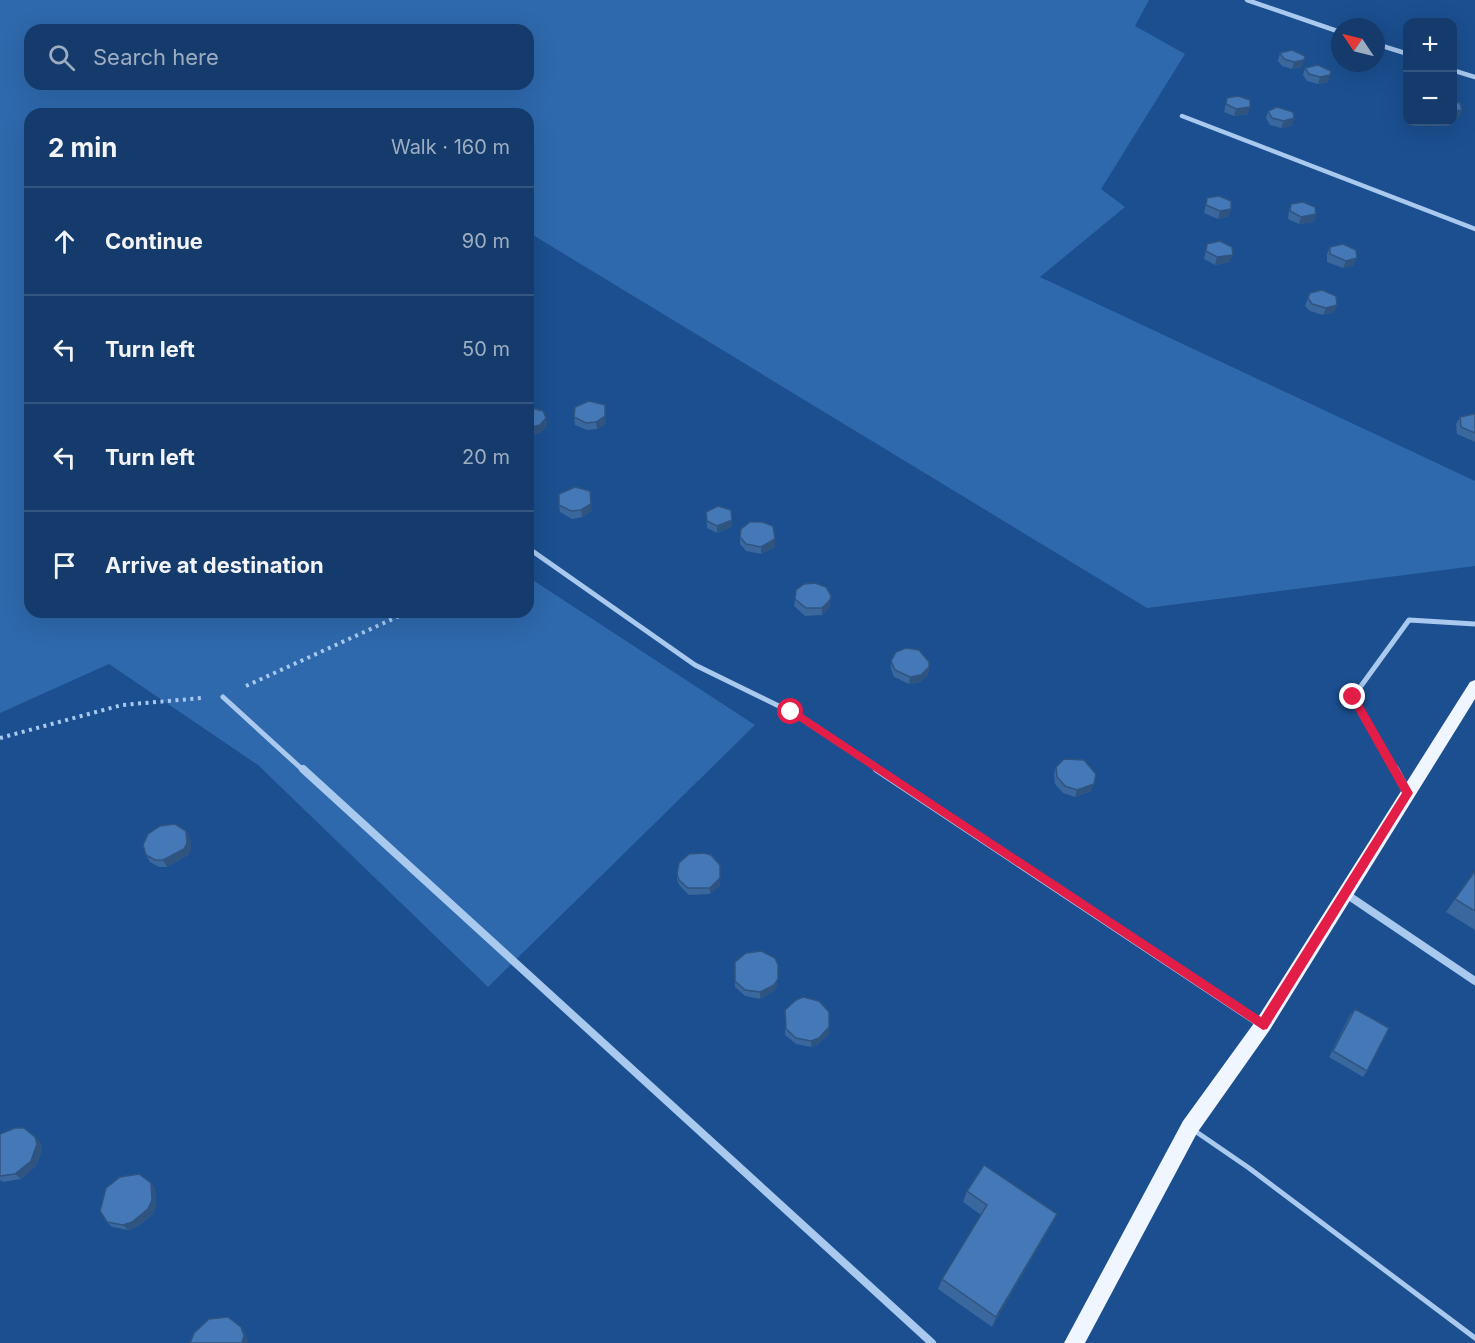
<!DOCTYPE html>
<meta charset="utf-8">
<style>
:root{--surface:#143b6b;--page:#1d4271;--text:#f1f3f6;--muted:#9dadc1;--line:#33557e}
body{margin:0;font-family:Inter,sans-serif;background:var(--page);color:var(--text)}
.controls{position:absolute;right:18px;top:18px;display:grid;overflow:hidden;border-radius:12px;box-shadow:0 6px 24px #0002}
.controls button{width:54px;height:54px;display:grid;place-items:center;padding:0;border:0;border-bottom:2px solid var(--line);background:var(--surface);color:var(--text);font:30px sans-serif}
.compass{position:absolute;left:1331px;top:18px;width:54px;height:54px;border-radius:50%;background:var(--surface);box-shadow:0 6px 24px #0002;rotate:305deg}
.stop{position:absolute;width:18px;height:18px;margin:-14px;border:4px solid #e11d48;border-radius:50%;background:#fff}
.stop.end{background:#e11d48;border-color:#fff;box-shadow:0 2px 6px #0008}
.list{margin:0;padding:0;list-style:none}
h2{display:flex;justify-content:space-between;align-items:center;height:78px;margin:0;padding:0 24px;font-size:26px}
h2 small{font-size:20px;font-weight:400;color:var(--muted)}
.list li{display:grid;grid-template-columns:39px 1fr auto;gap:18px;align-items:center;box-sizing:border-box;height:108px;padding:0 24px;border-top:2px solid var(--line)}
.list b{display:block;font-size:22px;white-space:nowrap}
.list em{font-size:20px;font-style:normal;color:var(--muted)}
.icon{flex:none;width:33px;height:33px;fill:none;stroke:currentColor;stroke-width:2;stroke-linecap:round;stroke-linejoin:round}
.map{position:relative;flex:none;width:1475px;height:1343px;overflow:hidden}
.search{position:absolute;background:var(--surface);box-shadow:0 6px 24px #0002;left:24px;top:24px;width:510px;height:66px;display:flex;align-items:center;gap:15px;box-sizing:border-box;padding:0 21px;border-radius:18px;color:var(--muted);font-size:22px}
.panel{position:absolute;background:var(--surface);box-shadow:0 6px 24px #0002;left:24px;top:108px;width:510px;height:510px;border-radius:18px}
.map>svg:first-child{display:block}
</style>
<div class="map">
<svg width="1475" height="1343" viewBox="0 0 1475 1343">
<rect width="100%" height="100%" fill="#1b4f8f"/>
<path fill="#2e69ad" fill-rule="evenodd" d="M0,0H1149L1135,26L1185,54L1101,189L1125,207L1040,277L1475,481V566L1147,608L528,232V114H30V612H528V577L755,725L488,987L258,765L109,664L0,713ZM30,30H528V84H30Z"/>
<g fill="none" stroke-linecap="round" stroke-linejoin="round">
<path stroke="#a9c9ee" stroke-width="4" stroke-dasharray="3 4.5" stroke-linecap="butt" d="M246,686L408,612
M0,738L122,705L202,698"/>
<path stroke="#a9c9ee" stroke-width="5" d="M1195,1131L1249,1168L1475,1338"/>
<path stroke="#a9c9ee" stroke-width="4.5" d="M1247,0L1340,32
M1376,44L1408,54
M1452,70L1475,77
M1182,116L1475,229"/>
<path stroke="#a9c9ee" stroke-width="5" d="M528,548L695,665L791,712L880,771
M223,697L304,771
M1395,771L1353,697L1409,620L1475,624"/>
<path stroke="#a9c9ee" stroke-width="8" d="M303,769L932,1343
M877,769L1262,1025
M1395,769L1407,791
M1346,894L1475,981"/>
<path fill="#f0f6ff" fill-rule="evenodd" d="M1475,680V699L1269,1031L1197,1133L1085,1343H1064L1183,1121L1257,1019L1470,682Z"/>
</g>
<path fill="#3a679d" d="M1280,53L1302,67L1292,69L1282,66L1278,61Z
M1305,68L1328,82L1318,84L1307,81L1303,75Z
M1227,98L1248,114L1234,116L1224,112Z
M1268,111L1292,126L1281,128L1270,125L1266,118Z
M1207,198L1229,216L1218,219L1204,213Z
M1291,204L1316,214L1314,222L1299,224L1288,219L1289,211Z
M1207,244L1230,262L1215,265L1204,259Z
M1330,247L1354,265L1343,268L1327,262V254Z
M1310,293L1337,305L1334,312L1323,315L1310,311L1305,306Z
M1475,414V442L1457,434L1456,424L1460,417Z
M574,417L606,424L597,429L587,430L575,425Z
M559,505L592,511L582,517L572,519L560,512Z
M706,512L732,520V527L717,533L707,528Z
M740,537L775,547L761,554L746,551L740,544Z
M831,596L829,608L822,615L805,616L794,606L795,599Z
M891,661L929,667L928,675L920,682L909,684L894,677L891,669Z
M1056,767L1091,791L1075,797L1063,793L1055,784L1054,774Z
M186,831L190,838L191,849L188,855L167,867H159L150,862L146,855Z
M1475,870V930L1446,912Z
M720,872V885L710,894L689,895L680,886L677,880V874Z
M735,962L777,985L774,991L760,999L745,996L735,987Z
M1355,1009L1367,1071L1363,1077L1329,1057L1350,1015Z
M785,1010L829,1034L818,1044L811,1047L796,1044L785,1035Z
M0,1134L41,1143L42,1150L36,1166L21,1179L3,1182L0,1180Z
M151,1183L155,1189L156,1206L153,1214L137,1227L128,1230L112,1227L107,1222Z
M967,1191L1052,1224L992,1327L938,1289L942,1279L981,1215L963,1202Z"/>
<path fill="#305480" d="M1304,60L1302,67L1292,69L1294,62Z
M1330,75L1328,82L1318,84L1320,77Z
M1250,107L1248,114L1234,116L1236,109Z
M1462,110L1459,117L1452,118V111Z
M1294,118L1292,126L1281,128L1284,121Z
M1231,209L1229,216L1218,219L1220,211Z
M1316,214L1314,222L1299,224L1301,217Z
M1233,255L1230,262L1215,265L1217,257Z
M1357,258L1354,265L1343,268L1346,261Z
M1337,305L1334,312L1323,315L1326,308Z
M605,405L606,424L597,429L596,422Z
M546,418L547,426L541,433L528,436V428Z
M590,491L592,511L582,517L581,510Z
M732,520V527L717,533V526Z
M775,539V547L761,554V547Z
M831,596L829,608L822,615V608Z
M929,667L928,675L920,682L909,684L910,677Z
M1094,784L1091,791L1075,797L1077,790Z
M186,831L190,838L191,849L188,855L167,867L163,860Z
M720,865V885L710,894V888Z
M778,979L777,985L774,991L760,999V992Z
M829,1027V1034L818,1044L811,1047V1041Z
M35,1137L41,1143L42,1150L36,1166L21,1179L15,1174Z
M151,1183L155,1189L156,1206L153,1214L137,1227L128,1230L123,1225Z
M1057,1214L1052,1224L992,1327L996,1317Z
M241,1327L245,1332L248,1340L247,1343H242Z"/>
<path fill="#4478b7" stroke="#305480" stroke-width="1.5" d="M1292,50L1305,56L1304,60L1294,62L1284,59L1280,53Z
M1318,65L1331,71L1330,75L1320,77L1309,74L1305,68Z
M1238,96L1250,100V107L1236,109L1226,104L1227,98Z
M1452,102L1460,103L1462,110L1452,111Z
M1277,107L1293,112L1294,118L1284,121L1272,118L1268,111Z
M1219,196L1231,201V209L1220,211L1206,205L1207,198Z
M1303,202L1315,207L1316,214L1301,217L1290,211L1291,204Z
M1220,241L1232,247L1233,255L1217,257L1206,251L1207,244Z
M1343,244L1356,250L1357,258L1346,261L1330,254V247Z
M1322,290L1336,296L1337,305L1326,308L1312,304L1308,298L1310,293Z
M589,401L605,405V416L596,422L586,423L574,417L575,407Z
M528,407L543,411L546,418L540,425L528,428Z
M1474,414H1475V433L1461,427L1460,417Z
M575,487L590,491L591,504L581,510L571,511L559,505V494Z
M718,506L731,510L732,520L717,526L707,521L706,512Z
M750,522H762L773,526L775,539L761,547L746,544L740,537L741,529Z
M815,583L826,587L831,596L830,600L822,608H806L795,599L796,590L804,584Z
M906,648L919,650L929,662V667L921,675L910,677L895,670L891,661L896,652Z
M1064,759L1084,760L1096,774L1094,784L1077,790L1065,786L1057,777L1056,767Z
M175,824L186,831L187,843L184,849L163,860H155L146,855L143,845L148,834L160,826Z
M704,853L711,855L720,865V878L710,888H688L679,880L677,874L679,863L689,854Z
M1475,871V911L1455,899Z
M761,951L775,958L778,965V979L774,985L760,992L745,990L735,981V962L746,953Z
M803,997L819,1001L829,1012V1027L819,1038L811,1041L796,1038L786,1029L785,1010L796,1000Z
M1355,1009L1389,1028L1367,1071L1333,1051Z
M15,1128H24L35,1137L37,1144L31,1161L15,1174L0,1176V1134Z
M984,1165L1057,1214L996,1317L942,1279L987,1205L967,1191Z
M139,1174L151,1183L152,1200L148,1209L132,1222L123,1225L107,1222L100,1211L106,1188L120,1177Z
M228,1317L241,1327L244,1336L242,1343H190L194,1333L209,1319Z"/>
<path fill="#e11d48" d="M1353,694L1357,695L1413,793L1267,1029L1263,1030L786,712L791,708L795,709L1261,1017L1402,793L1348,697Z"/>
</svg>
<div class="controls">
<button>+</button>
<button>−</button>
</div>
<svg class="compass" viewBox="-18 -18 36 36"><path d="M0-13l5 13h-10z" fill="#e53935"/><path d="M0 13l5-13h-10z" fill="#9dadc1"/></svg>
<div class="stop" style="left:791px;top:712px"></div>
<div class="stop end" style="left:1353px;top:697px"></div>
<div class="search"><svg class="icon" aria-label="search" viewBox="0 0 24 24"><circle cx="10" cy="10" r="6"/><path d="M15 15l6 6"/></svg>Search here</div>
<section class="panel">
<h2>2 min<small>Walk · 160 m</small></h2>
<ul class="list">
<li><svg class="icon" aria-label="ahead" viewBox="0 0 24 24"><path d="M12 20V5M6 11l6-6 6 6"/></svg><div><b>Continue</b></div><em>90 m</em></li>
<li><svg class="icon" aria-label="left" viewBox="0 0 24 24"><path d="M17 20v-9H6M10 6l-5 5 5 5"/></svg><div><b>Turn left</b></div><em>50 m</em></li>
<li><svg class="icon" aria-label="left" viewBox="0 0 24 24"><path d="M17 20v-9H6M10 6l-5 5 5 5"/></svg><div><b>Turn left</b></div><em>20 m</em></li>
<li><svg class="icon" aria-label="arrive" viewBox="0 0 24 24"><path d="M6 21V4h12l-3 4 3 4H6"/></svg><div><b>Arrive at destination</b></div></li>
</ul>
</section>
</div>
